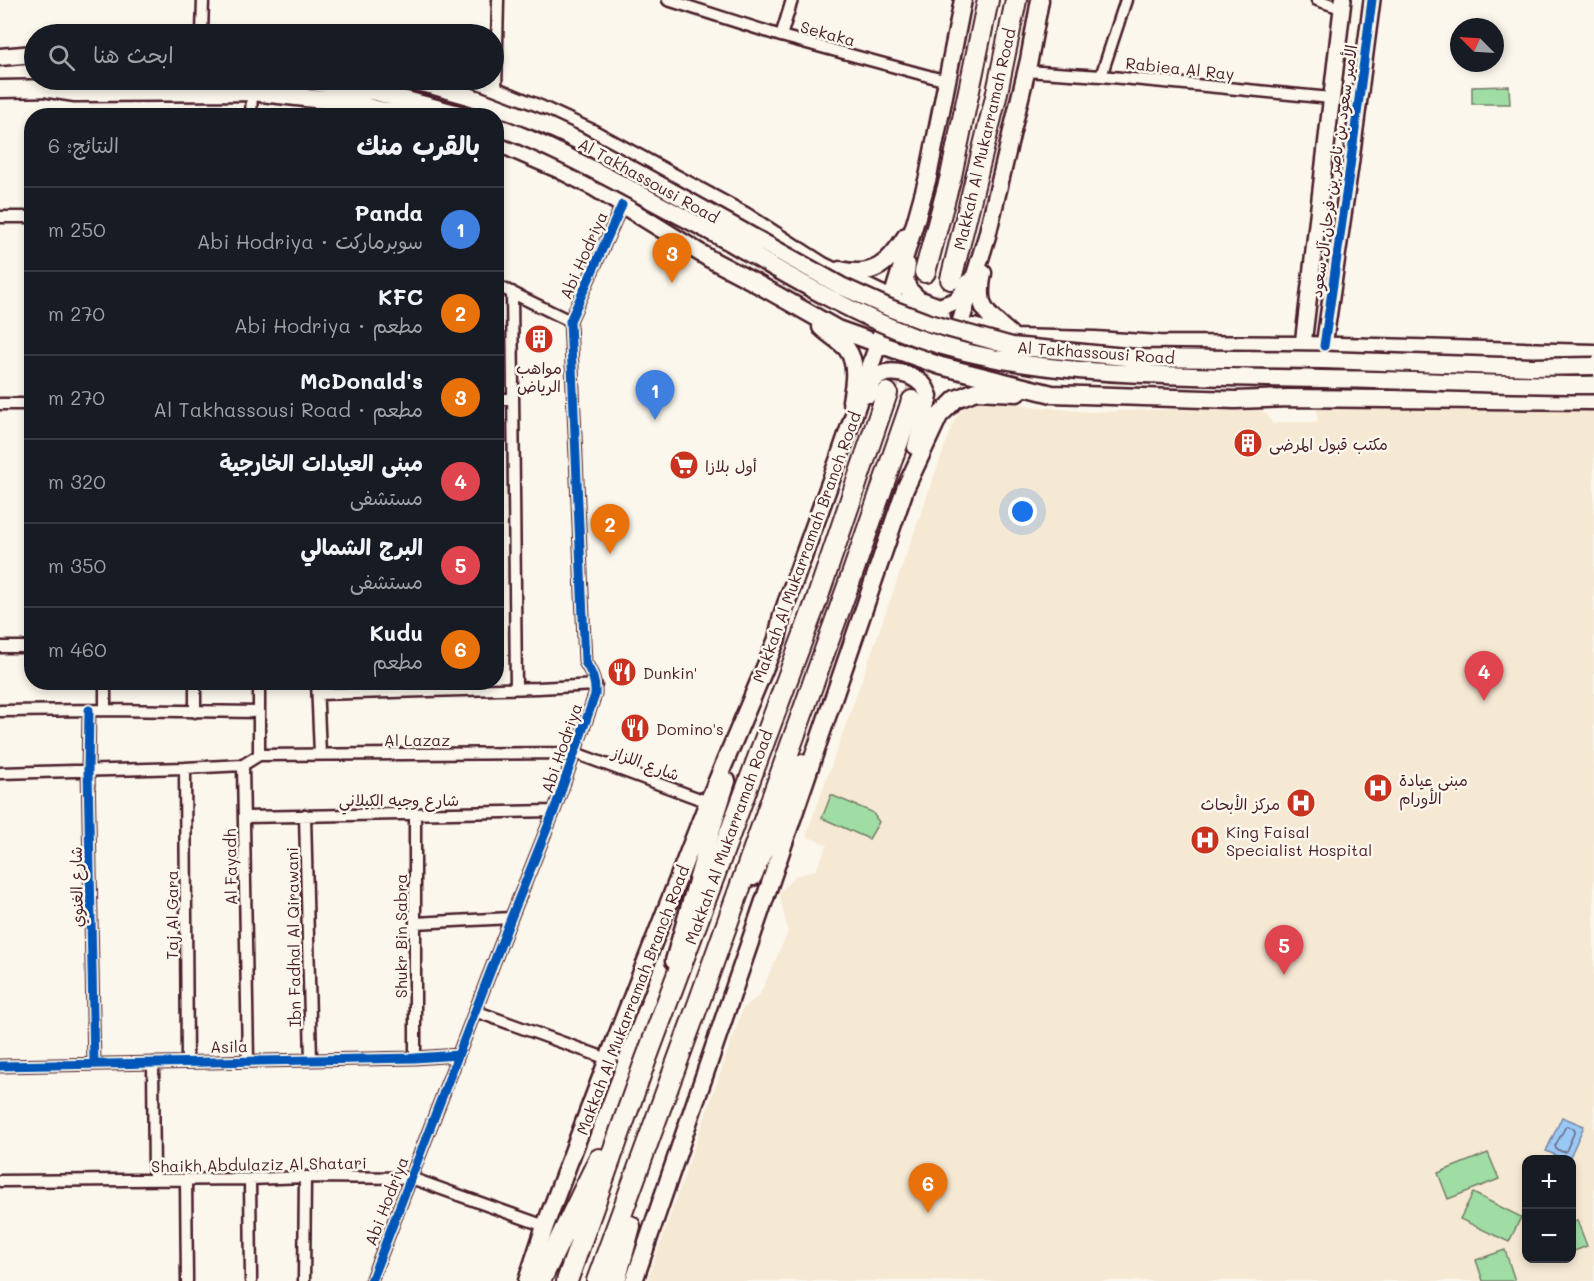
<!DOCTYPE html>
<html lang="ar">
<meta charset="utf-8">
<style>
:root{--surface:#171b24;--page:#20242c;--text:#f1f3f6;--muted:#9ea1a6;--line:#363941;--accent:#0f766e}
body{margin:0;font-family:Mali,"Playpen Sans Arabic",sans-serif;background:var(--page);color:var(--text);direction:rtl}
.controls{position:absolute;right:18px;bottom:18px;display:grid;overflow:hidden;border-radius:12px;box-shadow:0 3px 9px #0003}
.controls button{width:54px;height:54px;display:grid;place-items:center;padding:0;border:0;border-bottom:2px solid var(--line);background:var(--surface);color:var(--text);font:30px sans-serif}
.compass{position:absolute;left:1450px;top:18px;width:54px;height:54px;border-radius:50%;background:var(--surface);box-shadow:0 3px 9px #0003;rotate:294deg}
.you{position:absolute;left:1023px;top:512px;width:21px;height:21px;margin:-15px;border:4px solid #fff;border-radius:50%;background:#1a73e8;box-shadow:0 0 0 9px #1a73e833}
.badge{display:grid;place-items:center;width:39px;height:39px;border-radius:50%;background:var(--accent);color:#fff;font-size:20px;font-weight:700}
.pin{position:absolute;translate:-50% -50px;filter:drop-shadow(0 2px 3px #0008)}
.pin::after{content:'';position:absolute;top:32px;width:21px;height:18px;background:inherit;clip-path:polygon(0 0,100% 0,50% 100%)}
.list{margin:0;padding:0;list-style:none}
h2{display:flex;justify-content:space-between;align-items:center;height:78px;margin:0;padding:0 24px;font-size:26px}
h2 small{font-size:20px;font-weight:400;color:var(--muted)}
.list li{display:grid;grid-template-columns:39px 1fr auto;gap:18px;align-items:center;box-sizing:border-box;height:84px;padding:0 24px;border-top:2px solid var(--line)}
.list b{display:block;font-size:22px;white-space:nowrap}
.list p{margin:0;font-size:20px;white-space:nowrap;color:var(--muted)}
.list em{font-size:20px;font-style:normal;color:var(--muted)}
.icon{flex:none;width:33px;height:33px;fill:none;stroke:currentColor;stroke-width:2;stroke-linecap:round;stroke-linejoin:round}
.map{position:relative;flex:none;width:1594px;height:1281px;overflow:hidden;direction:ltr}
.search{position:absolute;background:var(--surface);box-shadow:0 3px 9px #0003;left:24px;top:24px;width:480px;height:66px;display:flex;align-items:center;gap:15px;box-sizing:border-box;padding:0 21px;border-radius:33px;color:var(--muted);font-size:22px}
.panel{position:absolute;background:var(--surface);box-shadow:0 3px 9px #0003;left:24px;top:108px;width:480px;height:582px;border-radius:24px;direction:rtl}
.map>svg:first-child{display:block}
</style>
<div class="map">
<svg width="1594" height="1281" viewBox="0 0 1594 1281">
<rect width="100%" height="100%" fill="#fbf7ec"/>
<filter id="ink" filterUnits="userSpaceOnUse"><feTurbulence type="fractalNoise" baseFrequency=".0167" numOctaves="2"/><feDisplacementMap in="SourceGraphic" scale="12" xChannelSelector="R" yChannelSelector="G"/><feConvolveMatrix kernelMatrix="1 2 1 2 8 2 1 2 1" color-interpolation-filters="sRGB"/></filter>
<g filter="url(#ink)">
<path fill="#f6e9d4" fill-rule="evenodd" d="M981,398L1038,407L1089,412L1213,408L1250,409L1259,410L1266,413L1273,424L1281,422H1317V409L1440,406L1594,407V1281H647L743,1008L759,996L788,932L779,893L795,876L816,870L827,845L806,836L952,426L958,414L969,402ZM1526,1160H1572V1258H1526Z"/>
<path fill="#9fdda4" stroke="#747e68" stroke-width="1.5" d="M1509,86L1510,104H1472V87Z
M831,795L872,812L879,822L869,839L822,818Z
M1488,1153L1499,1179L1448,1199L1438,1173Z
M1473,1193L1521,1217L1509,1242L1460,1219Z
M1577,1220L1587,1246L1572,1252V1222Z
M1505,1250L1515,1281H1483L1476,1260Z"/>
<path fill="#9ac9f5" stroke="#7a85a4" stroke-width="1.5" d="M1562,1117L1584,1126L1569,1159H1564L1546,1151Z"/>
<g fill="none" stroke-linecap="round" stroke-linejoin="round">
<path stroke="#6a637c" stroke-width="1.5" d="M1566,1126L1573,1128L1575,1131L1566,1151L1563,1152L1556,1149L1555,1146Z"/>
<path stroke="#d8ccc5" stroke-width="20" stroke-dasharray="20 10" stroke-linecap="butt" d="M887,393L925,272
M912,401L951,279"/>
<g stroke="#4a1f2b" stroke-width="15">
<path id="street" d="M668,0L781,36L947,81
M1317,0L1341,8
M202,34L203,0
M781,36L792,0
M1025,71L1101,76L1331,98
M1101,76L1126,0
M496,91L498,0
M251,116L252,92
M0,217H32
M496,285L570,321
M512,292L516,688
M496,399H512
M0,404H32
M0,647H32
M195,682V712
M317,682L320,754
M318,694L538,688L596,685
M89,710L88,771L94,1064
M105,710V682
M0,711L105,710L259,712
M259,755L575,753L708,802
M243,765L248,1061
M185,768L187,1062
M0,773L185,768L243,765L259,755V682
M305,815L311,1060
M415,815V1058
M245,817L554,811
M415,923L511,918
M475,1011L608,1059
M153,1063L154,1180
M0,1066L415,1058L458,1055
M250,1179L251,1281
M186,1180L187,1281
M0,1181L250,1179L305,1177L411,1178L545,1226
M304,1281L305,1177
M371,1281L511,918L554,811L595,695C596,682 592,673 585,662L570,321L622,205"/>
</g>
<g stroke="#4a1f2b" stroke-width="20">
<path id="secondary" d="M1303,345L1343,0
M1324,346L1350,167L1372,0"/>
</g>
<g stroke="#4a1f2b" stroke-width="21">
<path id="primary" d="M0,57L34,54
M276,80L313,82L376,92L466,116
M455,80L496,91L542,110L592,133L745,216L823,266L891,299L928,314L942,318
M91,84L130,80
M0,89L59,88
M49,89L75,93L252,92L350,103L406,116
M496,142L558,169L595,188L710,259L752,281L837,329L941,366L1052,394L1235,400L1289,398L1594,401
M907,265L905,278L908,289L918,299L939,307L956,301L962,294L968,283
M840,270C874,278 889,263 906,236
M983,273C976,307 985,313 1010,334
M821,327C829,335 840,341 847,349C858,364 854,384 851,401
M973,327L1014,338L1095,340L1159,344L1303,345L1594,353
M924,347L942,340L960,324L987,236L1029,60L1040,0
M869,394C870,391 871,384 873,381C885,366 911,373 922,384C926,387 927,392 929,396L916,447
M753,877L802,763
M674,961L714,822L727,781
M527,1281L545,1226L608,1059L708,802L777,639L782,615L839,458L878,344L916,220L928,177L963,0
M634,1281L905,489L939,416L956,399L976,391L1017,393"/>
</g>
<g stroke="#4a1f2b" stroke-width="24">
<path id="highway" d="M925,272L951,176L988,0
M951,279L996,97L1016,0
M540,1281L599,1159
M567,1281L642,1070L816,602L887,393
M597,1281L699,1002L854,569L912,401
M615,1281L630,1226"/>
</g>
<use href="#street" stroke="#fbf7ec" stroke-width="10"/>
<use href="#secondary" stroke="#fbf7ec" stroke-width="15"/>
<use href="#primary" stroke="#fbf7ec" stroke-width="16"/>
<use href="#highway" stroke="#fbf7ec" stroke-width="20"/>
<g stroke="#4a1f2b" stroke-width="21" stroke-linecap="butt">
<path id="primary-bridge" d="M406,80L434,86L466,95L545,125L577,140L638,173L841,286L892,309L929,323L1012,346L1136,358L1323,360L1532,367L1594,366
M496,126C546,144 592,169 638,193C670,211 703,227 735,245C794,279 851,313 915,337C988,363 1066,371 1143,374C1202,377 1262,378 1322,379C1413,380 1503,385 1594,385"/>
</g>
<use href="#primary-bridge" stroke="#fbf7ec" stroke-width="16"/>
<g stroke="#fbf7ec" stroke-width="13">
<path id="cycleway" d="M1324,346L1350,167L1372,0
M89,710L88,771L94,1064
M0,1066L415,1058L458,1055
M371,1281L511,918L554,811L595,695C596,682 592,673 585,662L570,321L622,205"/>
</g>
<use href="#cycleway" stroke="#0057b8" stroke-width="9"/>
</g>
</g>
<defs>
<g id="building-disc" transform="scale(1.5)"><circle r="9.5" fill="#c8321e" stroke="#fbf7ec"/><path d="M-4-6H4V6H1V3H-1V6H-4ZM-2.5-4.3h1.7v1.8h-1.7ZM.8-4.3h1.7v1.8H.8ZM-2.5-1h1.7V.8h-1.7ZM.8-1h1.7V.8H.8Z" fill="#fff"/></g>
<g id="supermarket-disc" transform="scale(1.5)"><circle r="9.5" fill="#c8321e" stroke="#fbf7ec"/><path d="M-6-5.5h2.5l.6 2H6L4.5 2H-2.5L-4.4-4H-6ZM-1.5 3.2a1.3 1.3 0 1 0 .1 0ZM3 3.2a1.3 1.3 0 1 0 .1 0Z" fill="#fff"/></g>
<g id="restaurant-disc" transform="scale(1.5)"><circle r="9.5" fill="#c8321e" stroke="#fbf7ec"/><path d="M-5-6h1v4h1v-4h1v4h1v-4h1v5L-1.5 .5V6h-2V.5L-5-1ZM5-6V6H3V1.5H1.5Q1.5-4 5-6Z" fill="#fff"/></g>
<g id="hospital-disc" transform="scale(1.5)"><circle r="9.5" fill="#c8321e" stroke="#fbf7ec"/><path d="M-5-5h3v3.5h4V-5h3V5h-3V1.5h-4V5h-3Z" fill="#fff"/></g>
</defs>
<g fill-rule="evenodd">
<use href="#building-disc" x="539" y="339"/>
<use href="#building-disc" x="1248" y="443"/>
<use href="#supermarket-disc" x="684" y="465"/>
<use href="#restaurant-disc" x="622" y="672"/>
<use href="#restaurant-disc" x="635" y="728"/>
<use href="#hospital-disc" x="1378" y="788"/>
<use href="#hospital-disc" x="1301" y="803"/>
<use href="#hospital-disc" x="1205" y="840"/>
</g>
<g text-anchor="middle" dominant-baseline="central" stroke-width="5" stroke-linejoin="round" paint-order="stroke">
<g font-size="16" fill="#4a1f2b" stroke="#fbf7ec">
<text transform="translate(828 33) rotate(15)">Sekaka</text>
<text transform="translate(1180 68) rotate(6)">Rabiea Al Ray</text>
<text transform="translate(984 139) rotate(-77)">Makkah Al Mukarramah Road</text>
<text transform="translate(1333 171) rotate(-82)">الأمير سعود بن ناصر بن فرحان آل سعود</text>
<text transform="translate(649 180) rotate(29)">Al Takhassousi Road</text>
<text transform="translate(583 255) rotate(-66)">Abi Hodriya</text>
<text transform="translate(1096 352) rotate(4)">Al Takhassousi Road</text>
<text transform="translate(806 547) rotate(-70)">Makkah Al Mukarramah Branch Road</text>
<text x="417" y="739">Al Lazaz</text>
<text transform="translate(561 748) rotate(-71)">Abi Hodriya</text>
<text transform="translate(646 763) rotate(20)">شارع اللزاز</text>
<text x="399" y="799">شارع وجيه الكيلاني</text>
<text transform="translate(728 837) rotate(-70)">Makkah Al Mukarramah Road</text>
<text transform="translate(230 867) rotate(-91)">Al Fayadh</text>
<text transform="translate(76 887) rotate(-91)">شارع الغنوي</text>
<text transform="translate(171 915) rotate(-90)">Taj Al Gara</text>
<text transform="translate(400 936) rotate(-90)">Shukr Bin Sabra</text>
<text transform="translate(293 937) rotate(-91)">Ibn Fadhal Al Qirawani</text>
<text transform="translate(632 1000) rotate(-69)">Makkah Al Mukarramah Branch Road</text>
<text transform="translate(229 1046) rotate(-1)">Asila</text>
<text transform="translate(259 1164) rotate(-1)">Shaikh Abdulaziz Al Shatari</text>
<text transform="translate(386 1201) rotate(-69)">Abi Hodriya</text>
</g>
<g font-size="16" fill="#4a1f2b" stroke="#fbf7ec" text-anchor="start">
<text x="539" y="367" text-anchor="middle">مواهب<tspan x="539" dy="18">الرياض</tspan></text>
<text x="1269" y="443">مكتب قبول المرضى</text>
<text x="705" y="465">أول بلازا</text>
<text x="643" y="672">Dunkin'</text>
<text x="656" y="728">Domino's</text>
<text x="1399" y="779">مبنى عيادة<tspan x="1399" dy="18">الأورام</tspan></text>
<text x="1280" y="803" text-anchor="end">مركز الأبحاث</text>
<text x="1226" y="831">King Faisal<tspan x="1226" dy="18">Specialist Hospital</tspan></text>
</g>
</g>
</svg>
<div class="controls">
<button>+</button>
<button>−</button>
</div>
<svg class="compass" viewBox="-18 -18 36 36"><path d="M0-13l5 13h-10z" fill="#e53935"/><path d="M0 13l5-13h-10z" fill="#9ea1a6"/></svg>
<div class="you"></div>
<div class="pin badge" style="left:655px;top:420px;background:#3f7fe0">1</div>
<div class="pin badge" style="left:610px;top:554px;background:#e8710a">2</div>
<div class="pin badge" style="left:672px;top:283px;background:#e8710a">3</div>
<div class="pin badge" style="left:1484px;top:701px;background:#e0444e">4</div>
<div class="pin badge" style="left:1284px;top:975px;background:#e0444e">5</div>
<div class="pin badge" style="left:928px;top:1213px;background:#e8710a">6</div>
<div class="search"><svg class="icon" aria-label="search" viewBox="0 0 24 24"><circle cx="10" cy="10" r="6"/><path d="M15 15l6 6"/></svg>ابحث هنا</div>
<section class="panel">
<h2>بالقرب منك<small>النتائج: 6</small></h2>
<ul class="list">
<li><span class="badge" style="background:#3f7fe0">1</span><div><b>Panda</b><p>سوبرماركت · Abi Hodriya</p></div><em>250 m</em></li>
<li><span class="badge" style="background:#e8710a">2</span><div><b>KFC</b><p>مطعم · Abi Hodriya</p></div><em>270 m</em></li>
<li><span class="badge" style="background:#e8710a">3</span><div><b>McDonald's</b><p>مطعم · Al Takhassousi Road</p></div><em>270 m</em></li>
<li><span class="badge" style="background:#e0444e">4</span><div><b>مبنى العيادات الخارجية</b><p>مستشفى</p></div><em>320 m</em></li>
<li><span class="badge" style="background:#e0444e">5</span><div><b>البرج الشمالي</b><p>مستشفى</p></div><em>350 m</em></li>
<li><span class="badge" style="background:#e8710a">6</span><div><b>Kudu</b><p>مطعم</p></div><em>460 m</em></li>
</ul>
</section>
</div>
